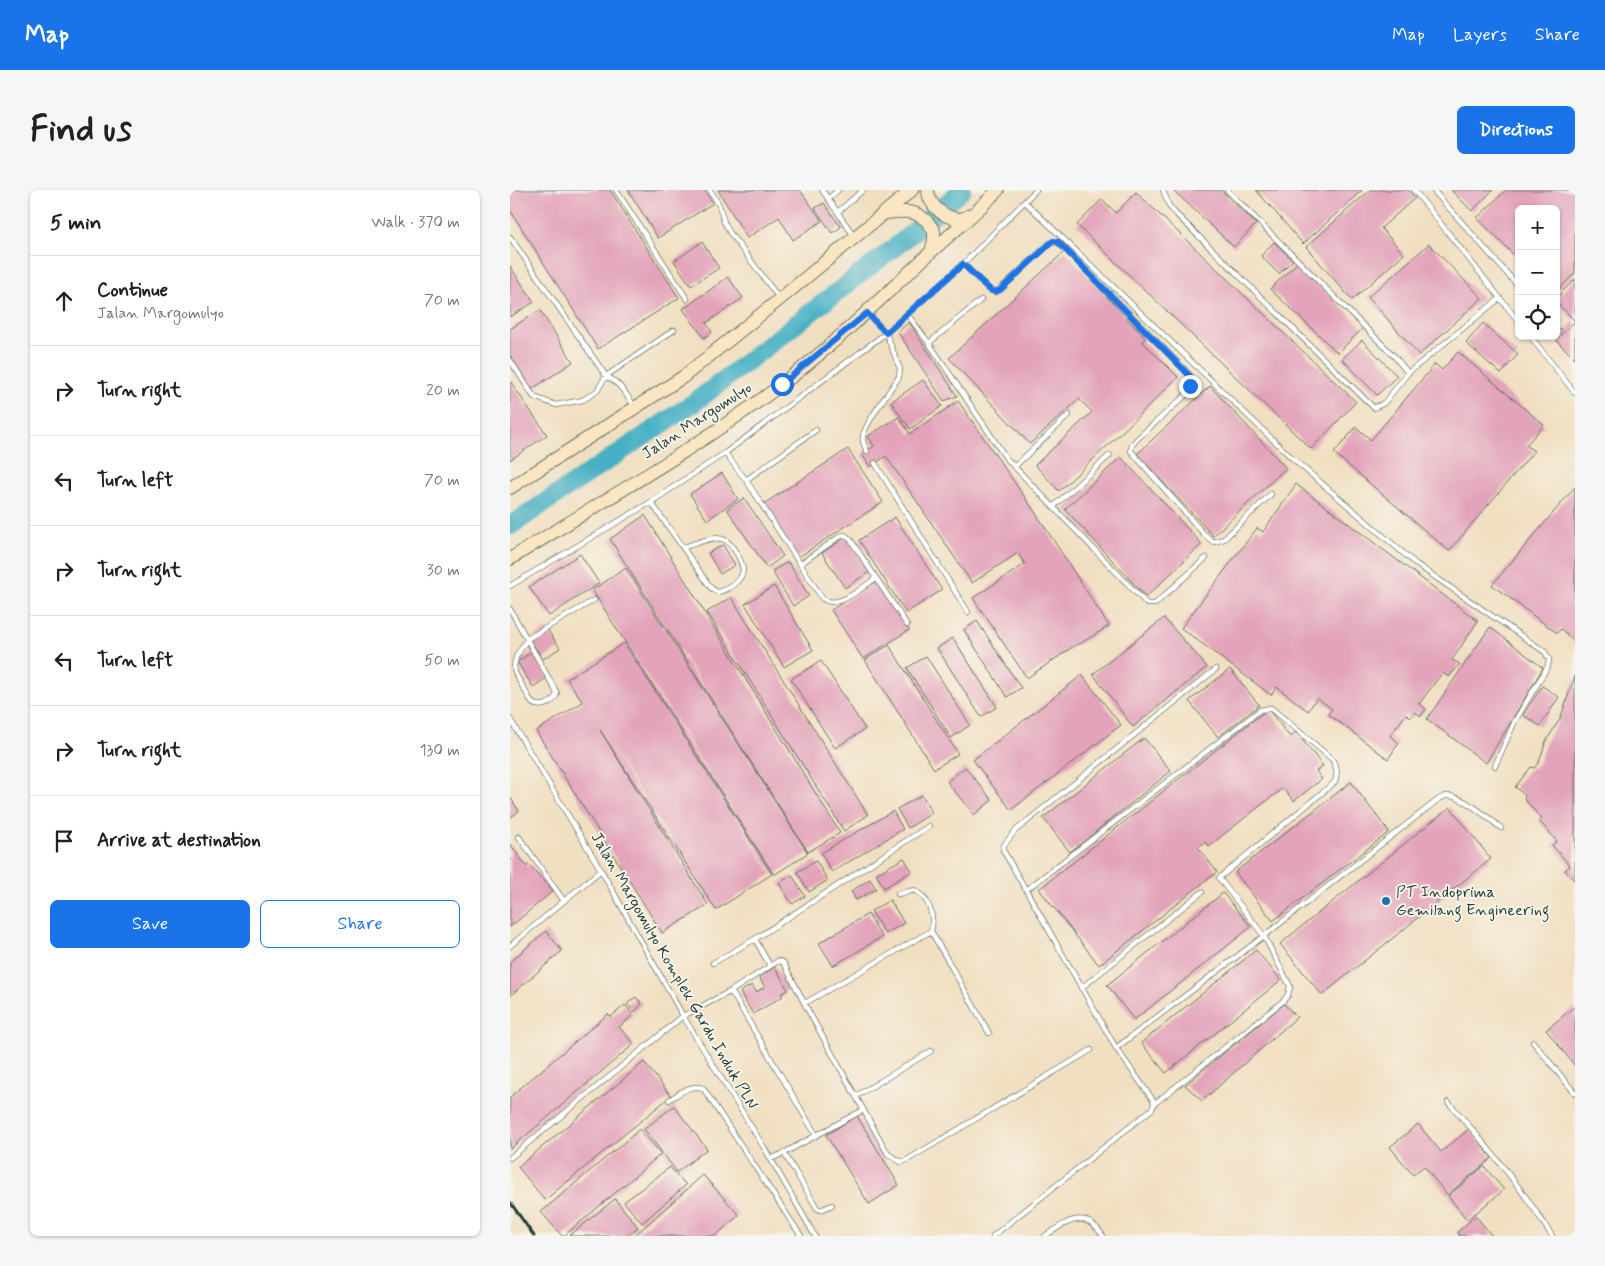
<!DOCTYPE html>
<meta charset="utf-8">
<style>
:root{--surface:#fff;--page:#f6f6f6;--text:#202124;--muted:#757577;--line:#e0e0e0;--accent:#1a73e8}
body{margin:0;font-family:Mynerve,sans-serif;background:var(--page);color:var(--text)}
.controls{position:absolute;right:15px;top:15px;display:grid;overflow:hidden;border-radius:8px;box-shadow:0 1px 4px #0004}
.controls button{width:45px;height:45px;display:grid;place-items:center;padding:0;border:0;border-bottom:1px solid var(--line);background:var(--surface);color:var(--text);font:25px sans-serif}
.stop{position:absolute;width:15px;height:15px;margin:-11px;border:4px solid #1a73e8;border-radius:50%;background:#fff}
.stop.end{background:#1a73e8;border-color:#fff;box-shadow:0 1px 5px #0008}
.list{margin:0;padding:0;list-style:none}
h2{display:flex;justify-content:space-between;align-items:center;height:65px;margin:0;padding:0 20px;font-size:21px}
h2 small{font-size:16px;font-weight:400;color:var(--muted)}
.list li{display:grid;grid-template-columns:32px 1fr auto;gap:15px;align-items:center;box-sizing:border-box;height:90px;padding:0 20px;border-top:1px solid var(--line)}
.list b{display:block;font-size:19px;white-space:nowrap}
.list p{margin:0;font-size:16px;white-space:nowrap;color:var(--muted)}
.list em{font-size:16px;font-style:normal;color:var(--muted)}
.actions{display:flex;gap:10px;padding:15px 20px}
.actions a{flex:1;padding:11px 0;border:1px solid var(--accent);border-radius:8px;text-align:center;font-size:18px;color:var(--accent)}
.actions .main{background:var(--accent);color:#fff}
.icon{flex:none;width:28px;height:28px;fill:none;stroke:currentColor;stroke-width:2;stroke-linecap:round;stroke-linejoin:round}
.map{position:relative;flex:none;width:1065px;height:1046px;overflow:hidden;border-radius:8px}
header{display:flex;align-items:center;gap:30px;box-sizing:border-box;height:70px;padding:0 25px;background:var(--accent);color:#fff}
header strong{font-size:24px}
nav{display:flex;gap:28px;margin-inline-start:auto;font-size:18px}
.intro{display:flex;align-items:center;justify-content:space-between;box-sizing:border-box;height:120px;padding:0 30px}
h1{margin:0;font-size:35px}
.button{padding:12px 22px;border-radius:8px;background:var(--accent);color:#fff;font-size:18px;font-weight:700}
main{display:flex;gap:30px;padding:0 30px}
aside{flex:1;background:var(--surface);border-radius:8px;box-shadow:0 1px 4px #0004}
.map>svg:first-child{display:block}
</style>
<header>
<strong>Map</strong>
<nav><a>Map</a><a>Layers</a><a>Share</a></nav>
</header>
<div class="intro"><h1>Find us</h1><a class="button">Directions</a></div>
<main>
<aside>
<h2>5 min<small>Walk · 370 m</small></h2>
<ul class="list">
<li><svg class="icon" aria-label="ahead" viewBox="0 0 24 24"><path d="M12 20V5M6 11l6-6 6 6"/></svg><div><b>Continue</b><p>Jalan Margomulyo</p></div><em>70 m</em></li>
<li><svg class="icon" aria-label="right" viewBox="0 0 24 24"><path d="M7 20v-9h11M14 6l5 5-5 5"/></svg><div><b>Turn right</b></div><em>20 m</em></li>
<li><svg class="icon" aria-label="left" viewBox="0 0 24 24"><path d="M17 20v-9H6M10 6l-5 5 5 5"/></svg><div><b>Turn left</b></div><em>70 m</em></li>
<li><svg class="icon" aria-label="right" viewBox="0 0 24 24"><path d="M7 20v-9h11M14 6l5 5-5 5"/></svg><div><b>Turn right</b></div><em>30 m</em></li>
<li><svg class="icon" aria-label="left" viewBox="0 0 24 24"><path d="M17 20v-9H6M10 6l-5 5 5 5"/></svg><div><b>Turn left</b></div><em>50 m</em></li>
<li><svg class="icon" aria-label="right" viewBox="0 0 24 24"><path d="M7 20v-9h11M14 6l5 5-5 5"/></svg><div><b>Turn right</b></div><em>130 m</em></li>
<li><svg class="icon" aria-label="arrive" viewBox="0 0 24 24"><path d="M6 21V4h12l-3 4 3 4H6"/></svg><div><b>Arrive at destination</b></div></li>
</ul>
<div class="actions"><a class="main">Save</a><a>Share</a></div>
</aside>
<div class="map">
<svg width="1065" height="1046" viewBox="0 0 1065 1046">
<rect width="100%" height="100%" fill="#f7f3e8"/>
<filter id="ink" filterUnits="userSpaceOnUse"><feTurbulence type="fractalNoise" baseFrequency=".02" numOctaves="2"/><feDisplacementMap in="SourceGraphic" scale="10" xChannelSelector="R" yChannelSelector="G"/><feConvolveMatrix kernelMatrix="1 2 1 2 8 2 1 2 1" color-interpolation-filters="sRGB"/></filter>
<filter id="wash" filterUnits="userSpaceOnUse"><feTurbulence type="fractalNoise" baseFrequency=".0096" numOctaves="4" result="noise"/><feDisplacementMap in="SourceGraphic" scale="20" xChannelSelector="R" yChannelSelector="G"/><feGaussianBlur stdDeviation="1.12" result="paint"/><feColorMatrix in="noise" values="0 0 0 0 0 0 0 0 0 0 0 0 0 0 0 0 0 1.4 0 .05"/><feComposite in="paint" operator="in"/></filter>
<g filter="url(#wash)">
<rect width="100%" height="100%" fill="#f1dfc1"/>
<g fill="none" stroke-linecap="round" stroke-linejoin="round">
<path stroke="#46b0c5" stroke-width="19" d="M0,336L185,212L389,54L452,0"/>
</g>
<g id="blocks">
<path fill="#e3a4bb" d="M0,0H100L169,108L88,159L0,20Z
M118,0H194L203,13L148,48Z
M208,0H290L312,31L283,50L269,27L237,48Z
M663,0H711L746,34L724,57Z
M746,0H852L793,54Z
M860,0H898L905,8L871,38L894,64L842,110L796,57Z
M941,0H983L962,21Z
M996,0H1065V83L1046,102V19H1009V70L967,28Z
M626,2L846,212L801,259L567,35L592,9L606,23Z
M314,13L331,37L322,43L305,18Z
M192,52L209,78L181,96L164,71Z
M764,52L783,70L769,84L751,66Z
M919,54L972,108L909,165L858,107Z
M555,61L635,148L632,151L668,187L611,243L549,301L525,275L582,222L569,209L520,254L439,168Z
M787,73L853,138L828,163L760,99Z
M0,76L24,112L0,127Z
M218,87L233,108L196,133L202,142L194,148L173,119Z
M1065,89V131L1046,112V108Z
M30,120L63,172L22,199L0,165V139Z
M1065,131V169L1046,150Z
M399,132L447,206L434,211L388,142Z
M973,133L1008,164L991,184L956,153Z
M852,150L887,186L867,205L832,169Z
M948,162L1034,235L1016,255L1024,261L939,361L824,263L846,237L861,250L925,174L932,180Z
M413,190L432,216L400,239L381,212Z
M0,191L37,245L0,270Z
M700,196L776,278L703,346L627,264Z
M448,211L527,325L599,436L568,455L567,454L517,488L463,408L515,374L508,363L462,393L376,266L360,277L352,264L364,256L358,246L389,227L400,244Z
M338,259L373,312L287,368L252,315Z
M611,267L692,354L636,407L555,319Z
M212,283L228,309L197,330L180,304Z
M786,294L968,431L942,470L950,474L939,487L932,483L909,514L916,519L911,526L905,522L900,528L896,524L880,546L889,553L878,569L818,524L822,519L807,508L798,521L767,497L761,505L671,438L747,338L753,342Z
M1065,297V453L1051,439L1047,443L982,395Z
M234,308L273,366L257,378L217,319Z
M135,325L330,643L298,662L100,349Z
M385,327L432,400L396,423L349,350Z
M336,347L359,382L335,398L312,363Z
M213,355L225,375L210,384L198,363Z
M70,364L89,393L39,426L19,397Z
M278,372L299,406L283,416L262,381Z
M116,378L298,663L264,685L82,400Z
M367,391L399,440L353,469L321,420Z
M264,396L303,460L274,477L235,414Z
M221,407L358,625L334,641L197,422Z
M654,428L697,477L623,537L583,484Z
M467,431L511,498L497,507L454,440Z
M980,437L1033,478L976,573L917,529Z
M37,439L50,458L33,469L20,450Z
M443,448L487,517L471,527L427,458Z
M114,453L262,684L206,720L90,540L198,715L152,743L26,541L73,512L57,489Z
M379,455L448,564L424,579L355,470Z
M22,462L38,487L23,497L7,472Z
M416,466L460,535L441,548L397,478Z
M311,471L355,539L325,558L281,489Z
M720,479L749,515L708,547L679,511Z
M572,485L611,535L501,620L463,570Z
M1065,486V691L1055,680L1060,676L1042,655L1047,651L1029,631L1032,629L1014,609L1015,605L1005,597L1021,577L1024,578L1029,572L1036,551L1050,529Z
M1032,496L1049,507L1030,536L1013,525Z
M758,519L780,547L786,542L813,576L806,581L812,589L784,611L773,598L699,656L695,652L688,657L707,682L589,775L529,699Z
M634,548L661,581L560,662L533,628Z
M455,577L482,610L464,625L437,592Z
M841,592L879,642L763,731L725,682Z
M412,605L422,623L398,638L387,619Z
M0,607L9,621L0,628Z
M940,617L981,669L812,805L770,754Z
M383,621L393,639L322,682L311,663Z
M0,654L17,677L19,674L43,701L0,737Z
M394,668L402,681L374,698L366,684Z
M306,671L318,690L299,702L287,682Z
M282,685L295,706L282,714L269,693Z
M360,689L366,699L346,710L341,701Z
M713,703L741,737L624,830L597,795Z
M380,710L394,733L375,744L361,721Z
M358,724L372,747L323,776L309,753Z
M36,741L52,761L0,806V772Z
M746,760L771,790L656,883L631,853Z
M265,777L278,800L271,804L273,806L243,824L230,802L242,795L246,802L255,797L249,787Z
M126,807L132,814L124,822L117,814Z
M774,814L787,827L692,911L675,895Z
M115,815L123,825L109,837L124,854L0,959V907L98,824L101,827Z
M1065,816V876L1036,840Z
M134,872L161,906L35,1010L8,977Z
M164,916L197,959L167,982L134,939Z
M347,926L389,995L359,1014L316,945Z
M908,934L931,962L959,939L982,968L937,1005L914,976L903,985L880,957Z
M130,939L151,964L54,1046H52L31,1022Z
M974,976L994,1000L957,1030L938,1006Z
M160,977L176,995L132,1033L114,1012Z
M193,985L229,1025L205,1046H124Z
M105,1009L128,1037L117,1046H59Z
M966,1026L982,1046H950L947,1042Z"/>
</g>
</g>
<g filter="url(#ink)">
<use href="#blocks" fill-opacity="0" stroke="#687665" stroke-width="1"/>
<g fill="none" stroke-linecap="round" stroke-linejoin="round">
<g stroke="#687665" stroke-width="6">
<path id="lane" d="M106,0L177,109
M200,0L209,15L214,32L220,43L269,108
M312,0L344,46
M653,0L659,16L664,22L864,218L874,213L898,183L990,108
M717,0L885,167L898,183
M904,0L1009,132
M923,0L1009,97
M318,9L328,0
M515,12L782,268L906,374L1035,462L1039,469L1038,476L1005,531L985,576
M328,22L353,0
M0,47L96,186C110,193 116,204 125,217
M453,74L480,100L485,102L489,100L540,53L548,52L681,186L680,196L676,205L627,249L622,255L621,261L693,343L703,352L714,349L761,304
M397,124L419,153L496,268L637,414H645L696,368
M1046,140L1048,141
M1020,146L1065,203
M419,153L471,110
M0,170L24,207L46,215L73,210L87,201L96,186L164,140
M357,261C354,256 352,252 353,246C355,233 381,199 389,187L390,179L376,143L358,124
M215,263L236,290L306,240
M365,273L458,422
M504,277L559,225
M236,290L312,408C328,421 352,397 366,388L340,349L335,345L329,347L290,374
M141,312L201,398L207,402C216,401 229,393 232,384C236,376 221,350 212,349C201,346 185,354 174,357
M543,317L600,265
M366,388L397,435
M0,396L141,312L215,263L376,143L453,74L526,0
M0,419L47,503C45,513 30,519 22,513L5,483L4,476L6,467L17,449L84,410
M0,529L91,680L173,826L255,959L305,1046
M9,647L54,711
M516,700L493,660L494,655L505,641L706,479
M388,704L404,700C419,707 425,727 421,741L479,843
M0,756L91,680
M203,773L245,749
M260,776L245,749L419,636
M571,798L692,702
M221,801L306,945
M295,813L421,741
M1023,852L1065,903
M606,858L516,700L750,520L761,518L822,569C827,578 828,582 825,592L709,688L754,746L780,796L778,805L772,812L644,914
M346,906L421,861
M159,910C170,903 180,894 193,898L291,1046
M938,912C976,954 1012,998 1042,1046
M0,968L173,826L221,801L268,771L273,772L300,824L378,964L391,972L397,970L581,860
M261,969L274,963
M322,1015L311,1020L307,1018L274,963L353,920
M483,1046L642,919L644,914L643,910L606,858L754,746L929,609C932,608 934,606 937,606C951,604 980,629 991,638
M535,1046C558,1031 574,1018 593,1046"/>
</g>
<g stroke="#687665" stroke-width="14">
<path id="secondary" d="M418,0C418,15 434,28 449,29C453,29 457,27 460,25
M376,23C398,20 412,20 424,41V50L421,62
M0,298L173,187L270,109L402,0
M0,369C91,312 185,259 271,195C324,155 372,107 421,62C444,41 467,22 488,0"/>
</g>
<use href="#lane" stroke="#fff" stroke-width="4.5"/>
<use href="#secondary" stroke="#fbe6c3" stroke-width="12"/>
<path stroke="#1f3d34" stroke-width="3" d="M0,1012L24,1046"/>
</g>
</g>
<g fill="none" stroke-linecap="round" stroke-linejoin="round" filter="url(#ink)">
<path stroke="#1a73e8" stroke-width="6" d="M272,194L357,123L376,143L453,74L480,100L485,102L490,100L543,51L548,52L680,186V196"/>
</g>
<circle fill="#1f6fb2" stroke="#f7f3e8" stroke-width="2" cx="876" cy="711" r="5"/>
<g text-anchor="middle" dominant-baseline="central" stroke-width="4" stroke-linejoin="round" paint-order="stroke">
<g font-size="16" fill="#1f3d34" stroke="#f7f3e8">
<text transform="translate(187 231) rotate(-33)">Jalan Margomulyo</text>
<text transform="translate(164 781) rotate(60)">Jalan Margomulyo Komplek Gardu Induk PLN</text>
</g>
<g font-size="16" fill="#1f3d34" stroke="#f7f3e8" text-anchor="start">
<text x="886" y="702">PT Indoprima<tspan x="886" dy="18">Gemilang Engineering</tspan></text>
</g>
</g>
</svg>
<div class="controls">
<button>+</button>
<button>−</button>
<button><svg class="icon" aria-label="locate" viewBox="0 0 24 24"><circle cx="12" cy="12" r="6"/><path d="M12 2v4M12 18v4M2 12h4M18 12h4"/></svg></button>
</div>
<div class="stop" style="left:272px;top:194px"></div>
<div class="stop end" style="left:680px;top:196px"></div>
</div>
</main>
